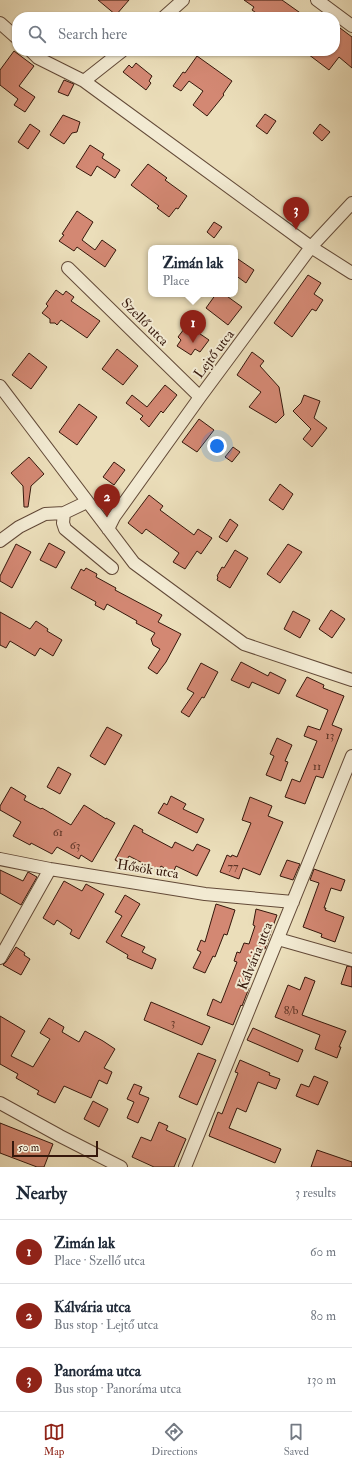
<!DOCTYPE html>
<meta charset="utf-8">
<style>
:root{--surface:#fff;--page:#f2f2f3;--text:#1f2937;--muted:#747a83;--line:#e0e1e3;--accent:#8f2418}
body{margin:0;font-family:"IM FELL Double Pica",serif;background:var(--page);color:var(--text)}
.scale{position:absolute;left:12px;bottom:10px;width:86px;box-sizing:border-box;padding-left:4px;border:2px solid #36180c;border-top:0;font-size:11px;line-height:14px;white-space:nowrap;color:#36180c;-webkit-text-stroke:3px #f2ead2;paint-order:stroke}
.you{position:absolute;left:217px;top:446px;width:14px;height:14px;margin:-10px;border:3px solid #fff;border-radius:50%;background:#1a73e8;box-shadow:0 0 0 6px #1a73e833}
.badge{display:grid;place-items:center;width:26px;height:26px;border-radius:50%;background:var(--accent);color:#fff;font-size:13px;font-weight:700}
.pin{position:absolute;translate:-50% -33px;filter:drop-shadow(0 1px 2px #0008)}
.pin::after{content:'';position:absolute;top:21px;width:14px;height:12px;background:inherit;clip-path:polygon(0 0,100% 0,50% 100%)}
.popup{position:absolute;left:148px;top:245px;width:90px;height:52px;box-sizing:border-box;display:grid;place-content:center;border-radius:8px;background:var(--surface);filter:drop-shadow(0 1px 3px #0005);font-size:13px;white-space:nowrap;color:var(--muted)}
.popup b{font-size:15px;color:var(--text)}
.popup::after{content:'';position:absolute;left:50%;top:100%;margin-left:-8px;border:8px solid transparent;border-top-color:var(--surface)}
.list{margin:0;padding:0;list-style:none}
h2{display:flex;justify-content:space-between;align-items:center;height:52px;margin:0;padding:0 16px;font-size:17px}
h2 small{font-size:13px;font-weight:400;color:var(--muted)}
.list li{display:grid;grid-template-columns:26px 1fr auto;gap:12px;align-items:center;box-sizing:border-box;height:64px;padding:0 16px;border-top:1px solid var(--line)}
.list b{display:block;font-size:15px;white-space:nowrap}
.list p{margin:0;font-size:13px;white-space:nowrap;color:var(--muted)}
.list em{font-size:13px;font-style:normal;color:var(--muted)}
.icon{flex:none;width:22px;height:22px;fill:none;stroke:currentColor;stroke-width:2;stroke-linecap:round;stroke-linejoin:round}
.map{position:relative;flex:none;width:352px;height:1167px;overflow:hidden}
.search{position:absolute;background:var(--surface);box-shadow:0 1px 3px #0004;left:12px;right:12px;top:12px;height:44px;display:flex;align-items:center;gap:10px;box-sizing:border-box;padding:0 14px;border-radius:16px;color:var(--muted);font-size:15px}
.sheet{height:244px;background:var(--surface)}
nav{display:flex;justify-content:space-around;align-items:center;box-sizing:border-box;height:56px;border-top:1px solid var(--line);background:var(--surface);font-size:11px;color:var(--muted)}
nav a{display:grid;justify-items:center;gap:2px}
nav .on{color:var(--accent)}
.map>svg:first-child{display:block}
</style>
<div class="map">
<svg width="352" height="1167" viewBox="0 0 352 1167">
<rect width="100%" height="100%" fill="#ebdeba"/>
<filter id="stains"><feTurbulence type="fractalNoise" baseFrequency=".005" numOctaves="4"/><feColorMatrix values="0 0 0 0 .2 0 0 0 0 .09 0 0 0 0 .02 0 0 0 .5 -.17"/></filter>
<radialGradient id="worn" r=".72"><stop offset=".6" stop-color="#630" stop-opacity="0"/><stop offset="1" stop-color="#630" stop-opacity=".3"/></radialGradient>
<path fill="#d38873" stroke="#36180c" d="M98,0H129L116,15Z
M244,0H282L306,17H262L252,10L254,7Z
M340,28L352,37V68L339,57L329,70L304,51H335V35Z
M14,51L34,66L19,86L35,97L25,112L14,105L18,99L0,85V70Z
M197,56L232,81L223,94L224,95L207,116L193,105L203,91L189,81L181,91L173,86L183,72L185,73Z
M136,63L152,76L149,81L151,83L146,90L123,72L129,65L132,68Z
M64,80L74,84L68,96L58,92Z
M265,114L276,121L267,134L256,126Z
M63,115L80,122L77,132L72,133L64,144L50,135Z
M30,124L40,131L28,149L18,142Z
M320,124L330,132L322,141L313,133Z
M90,145L104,154L102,158L120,170L115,178L97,166L91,176L76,167Z
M148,164L167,178L165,180L187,196L178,209L176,208L169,217L157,208L159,206L131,185Z
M77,211L93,222L82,240L95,250L102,240L116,250L105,267L77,247L74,251L59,241L64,235L62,234Z
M214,222L222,227L214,238L207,232Z
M235,257L254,270L246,283L235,275Z
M308,275L321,283L314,294L323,300L316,311L312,309L292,337L274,323Z
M56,290L63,295L66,291L74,297L71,301L100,321L87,338L61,320L57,325L55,323H50V319L42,313L48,306L46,304Z
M216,294H224L242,307L228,325L206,308Z
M187,325L209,340L200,352L195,349L191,355L177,346L181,340L178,337Z
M117,349L138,366L123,385L102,369Z
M252,352L264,361L260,366L279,387L284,415L276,423L249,407L261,392L237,375Z
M29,353L47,367L31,389L12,375Z
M165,385L177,395L163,413L161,411L149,427L140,419L143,416L126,403L132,395L147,407Z
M304,395L320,401L314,418L327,428L312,447L303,439L311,429L293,411L301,403Z
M79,404L97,417L77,445L59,432Z
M199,419L214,430L197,452L182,442Z
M233,447L240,452L232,462L225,457Z
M29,457L44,474L31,486L28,507H24L23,486L11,473Z
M114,462L125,470L114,485L103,477Z
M280,484L293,494L283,510L269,500Z
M149,495L163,506L160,510L194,535L198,529L212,538L201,554L197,551L185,569L173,562L179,553L146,529L142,534L128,523Z
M230,519L238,525L227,542L219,537Z
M49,543L65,552L56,568L40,560Z
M16,544L31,552L12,588L0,581V576Z
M288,544L302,552L280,583L267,574Z
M235,550L248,558L230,588L217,580L218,577L217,576L222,567L224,568Z
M86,568L97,574L96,577L116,588L115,590L162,615L158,622L181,634L166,662L157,674L148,668L160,649L153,645L151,639L155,633L136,623L137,621L107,604L104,610L95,605L96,602L71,588L81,569L84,571Z
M331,610L345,619L332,638L319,629Z
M293,611L310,620L300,638L284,629Z
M0,612L30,629L36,621L48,629L47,631L62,640L53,656L40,648L35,656L10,641L6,648L0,645Z
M241,662L268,676L270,672L286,680L279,694L252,682L249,688L231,680Z
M201,663L218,672L204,698L202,697L189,717L181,712L194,693L187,689Z
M307,677L324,685L323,688L344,696L332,725L342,729L323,778L316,776L305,804L285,797L292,779L300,782L317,741L304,736L308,726L320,730L328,710L296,696Z
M107,727L122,735L105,765L90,756Z
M277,738L292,745L285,761L288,762L281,781L266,775L274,756L270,754Z
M58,767L71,774L60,794L47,787Z
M11,787L26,796L24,800L41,809L42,808L71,825L84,805L106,819V818L115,823L92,862L81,855L79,859L57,847L52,854L31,843L30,845L13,836L21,822L0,810V806Z
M171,796L186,804L183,809L204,819L197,833L158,813L164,803L167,805Z
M250,797L272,806L268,816L283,822L260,875L243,868L239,879L220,872L227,855L231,857L232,855L237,857L251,823L242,820Z
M134,825L143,830L142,832L172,848L175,842L193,851L197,844L210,850L197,876L176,866L173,873L161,866L158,871L129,856L124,865L115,860Z
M287,860L300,864L293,880L280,876Z
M314,869L345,880L341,891L331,888L324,908H326L325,910L344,917L335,942L321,937L322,934L303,927L319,883L310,880Z
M0,870L23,881L28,872L37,877L21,905L0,893Z
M64,881L82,891L86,884L104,894L79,939L70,934L72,930L57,920L54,925L43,918Z
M125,895L140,904L121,936L145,947L142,952L156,959L152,969L127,958L128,955L106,942L122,916L115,912Z
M216,904L235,910L227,935L224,934L215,957L213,956L205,973L193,968L201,952L197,950L201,940L205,942Z
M256,909L277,915L265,949L262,948L247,987L249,988L242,1006L241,1005L233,1025L207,1015L213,999L221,1003L237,962L234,961L237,952L240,953L244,943L249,944L255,926L253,925Z
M16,947L25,953L24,955L30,959L21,975L3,965L6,962Z
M347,966L352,967V987L341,984Z
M305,977L315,981L302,1015L346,1031L339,1047H341L337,1058L315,1049L320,1035L275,1017L288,985L300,990Z
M151,1002L210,1027L202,1045L144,1020Z
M0,1016L25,1031L11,1056L33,1067L50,1039L40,1033L49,1018L64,1027L62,1032L79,1042L85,1031L103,1041L115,1049L104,1068L112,1072L107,1084L99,1080L91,1098L64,1086L55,1103L37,1094L39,1091L16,1078L18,1074L0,1064Z
M253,1028L303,1050L298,1062L247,1040Z
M198,1053L216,1060L197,1105L179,1097Z
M240,1060L270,1073L269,1075L280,1079L276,1089L258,1082L246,1112L237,1108L229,1128L281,1149L275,1163L209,1136L218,1112L222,1114L238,1073L235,1072Z
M314,1076L328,1082L318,1105L296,1096L301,1084L309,1087Z
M134,1084L142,1087L139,1094L149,1098L138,1123L127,1118L134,1102L127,1099Z
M93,1101L108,1109L99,1127L84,1119Z
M159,1122L168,1126L166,1130L186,1139L174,1167H154L132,1157L141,1137L151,1141Z
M0,1123L53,1144L44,1167H37L0,1153Z
M317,1150L352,1162V1167H311Z"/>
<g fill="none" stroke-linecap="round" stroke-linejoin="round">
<g stroke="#634a38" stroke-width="14">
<path id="minor" d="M317,0L352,26
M164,17L183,0
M0,23L17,38
M31,51L38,58L84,81L311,247L352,273
M84,81L122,51
M68,268L200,397
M0,386L134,563L244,644L352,680
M64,513L63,523L65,529L112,568
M108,529L114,517L200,397L311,247L352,203
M0,541L19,527L45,514L64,513L87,502
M0,859L50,869L205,894L293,902
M278,939L352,960
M0,958L50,869
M0,1103L60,1136L121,1167
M185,1167L352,756"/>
</g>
<use href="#minor" stroke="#f2ead2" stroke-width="12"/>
</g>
<g text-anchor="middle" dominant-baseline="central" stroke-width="4" stroke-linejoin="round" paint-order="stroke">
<g font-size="12" fill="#5d3426">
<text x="330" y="735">13</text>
<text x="317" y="766">11</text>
<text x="58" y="832">61</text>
<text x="75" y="845">63</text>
<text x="233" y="866">77</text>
<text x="291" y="1010">8/b</text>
<text x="173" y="1022">3</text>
</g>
<g font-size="14" fill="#36180c" stroke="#f2ead2">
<text transform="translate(145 322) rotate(45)">Szellő utca</text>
<text transform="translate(214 354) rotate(-53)">Lejtő utca</text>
<text transform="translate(148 869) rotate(9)">Hősök utca</text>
<text transform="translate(255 956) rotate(-68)">Kálvária utca</text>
</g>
</g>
<rect width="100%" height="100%" filter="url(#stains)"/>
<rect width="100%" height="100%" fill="url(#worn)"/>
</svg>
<div class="scale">50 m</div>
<div class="you"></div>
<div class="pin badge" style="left:193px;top:343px">1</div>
<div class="popup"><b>Zimán lak</b>Place</div>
<div class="pin badge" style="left:107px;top:517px">2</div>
<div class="pin badge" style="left:296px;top:230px">3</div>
<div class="search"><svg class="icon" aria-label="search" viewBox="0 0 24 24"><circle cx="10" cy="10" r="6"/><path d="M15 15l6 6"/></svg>Search here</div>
</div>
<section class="sheet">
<h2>Nearby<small>3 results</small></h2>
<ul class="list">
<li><span class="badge">1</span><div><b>Zimán lak</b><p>Place · Szellő utca</p></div><em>60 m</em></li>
<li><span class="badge">2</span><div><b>Kálvária utca</b><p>Bus stop · Lejtő utca</p></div><em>80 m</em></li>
<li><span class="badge">3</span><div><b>Panoráma utca</b><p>Bus stop · Panoráma utca</p></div><em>130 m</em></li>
</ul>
</section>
<nav>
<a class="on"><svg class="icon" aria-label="map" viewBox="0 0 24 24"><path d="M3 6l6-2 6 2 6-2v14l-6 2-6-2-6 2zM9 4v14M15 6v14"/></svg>Map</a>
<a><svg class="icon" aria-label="directions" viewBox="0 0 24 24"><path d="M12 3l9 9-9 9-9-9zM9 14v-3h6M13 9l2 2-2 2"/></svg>Directions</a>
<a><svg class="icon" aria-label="saved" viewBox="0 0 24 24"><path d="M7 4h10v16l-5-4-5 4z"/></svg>Saved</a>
</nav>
